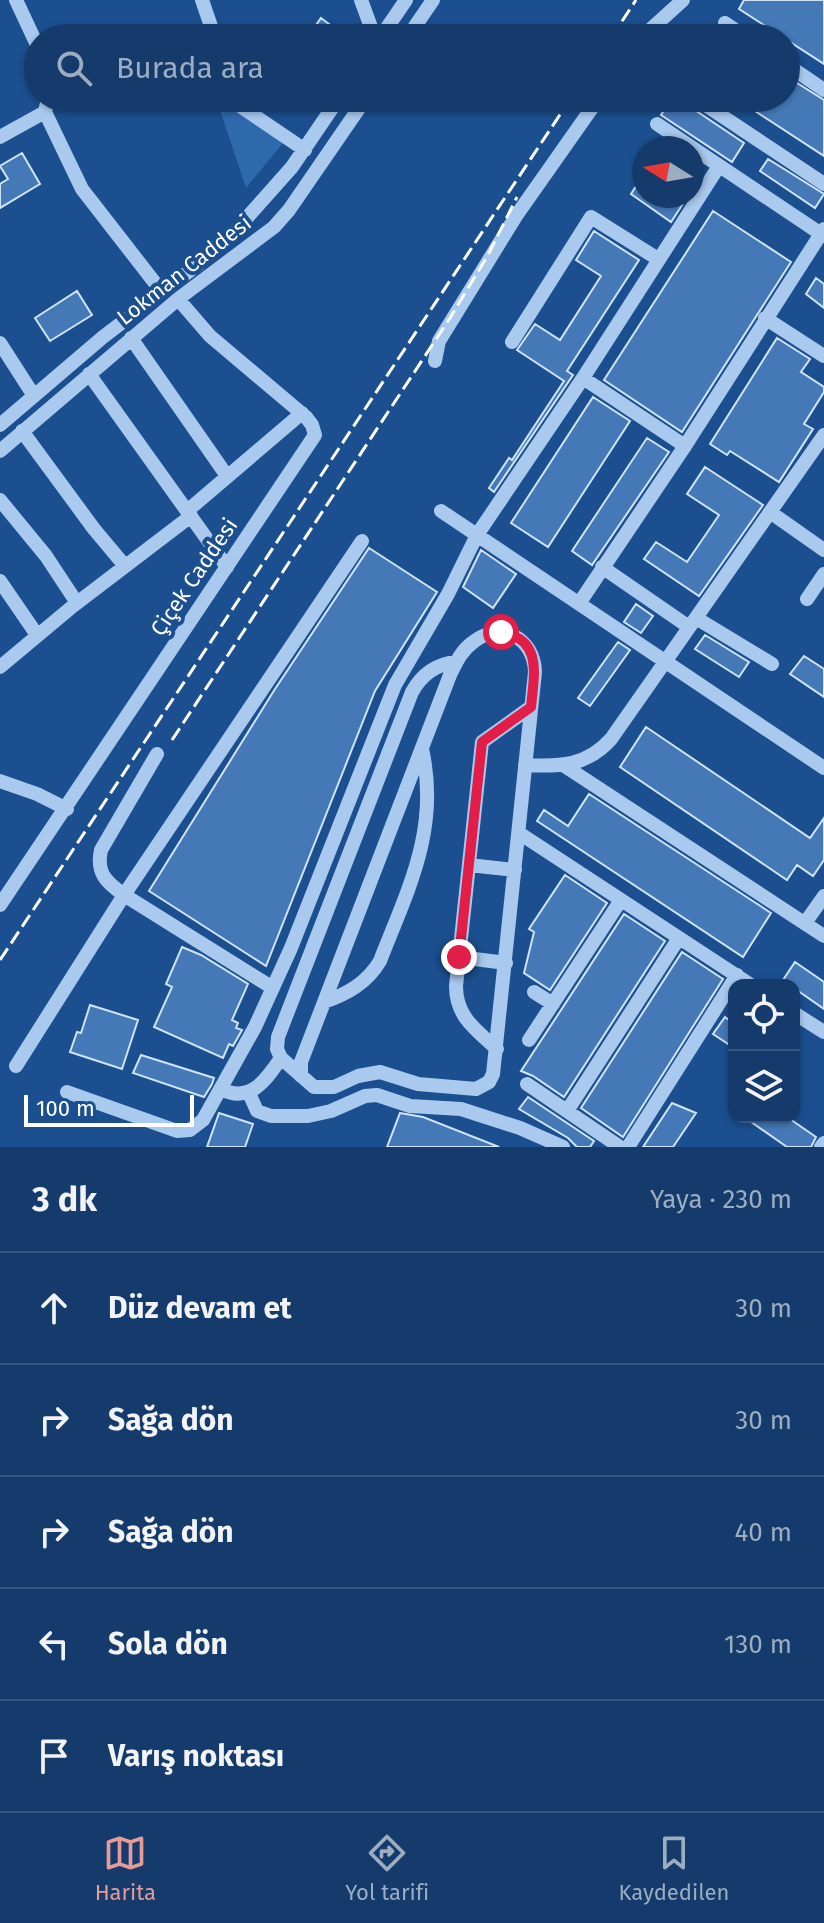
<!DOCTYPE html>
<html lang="tr">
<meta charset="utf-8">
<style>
:root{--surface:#143b6b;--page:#214673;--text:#f1f3f6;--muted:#9dadc1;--line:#33557e;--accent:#e69b98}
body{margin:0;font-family:"Fira Sans",sans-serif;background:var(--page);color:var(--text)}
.controls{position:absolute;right:24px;bottom:24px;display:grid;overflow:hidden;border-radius:16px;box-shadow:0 2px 6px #0004}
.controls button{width:72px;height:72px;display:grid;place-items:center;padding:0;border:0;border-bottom:2px solid var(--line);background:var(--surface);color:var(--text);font:40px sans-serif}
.compass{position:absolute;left:632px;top:136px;width:72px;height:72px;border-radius:50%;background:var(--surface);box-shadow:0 2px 6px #0004;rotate:281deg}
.scale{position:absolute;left:24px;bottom:20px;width:170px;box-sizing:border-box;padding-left:8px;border:4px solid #fff;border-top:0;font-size:22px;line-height:28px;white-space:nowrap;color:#fff;-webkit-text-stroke:6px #1b4f8f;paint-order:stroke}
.stop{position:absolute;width:24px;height:24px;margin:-18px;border:6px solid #e11d48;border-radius:50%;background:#fff}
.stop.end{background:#e11d48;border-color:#fff;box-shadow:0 2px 8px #0008}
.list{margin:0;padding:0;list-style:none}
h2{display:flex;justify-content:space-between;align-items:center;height:104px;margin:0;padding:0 32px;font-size:34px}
h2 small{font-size:26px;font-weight:400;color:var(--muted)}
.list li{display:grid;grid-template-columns:52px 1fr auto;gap:24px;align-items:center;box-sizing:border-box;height:112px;padding:0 32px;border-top:2px solid var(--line)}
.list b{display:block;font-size:30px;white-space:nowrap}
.list em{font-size:26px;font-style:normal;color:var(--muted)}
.icon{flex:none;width:44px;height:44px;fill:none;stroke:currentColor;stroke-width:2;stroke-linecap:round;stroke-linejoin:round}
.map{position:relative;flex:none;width:824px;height:1147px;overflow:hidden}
.search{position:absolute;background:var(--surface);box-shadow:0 2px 6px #0004;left:24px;right:24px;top:24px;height:88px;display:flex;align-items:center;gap:20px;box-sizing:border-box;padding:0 28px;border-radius:44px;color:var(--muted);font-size:30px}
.sheet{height:664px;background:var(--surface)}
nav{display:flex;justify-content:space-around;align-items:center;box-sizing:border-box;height:112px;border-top:2px solid var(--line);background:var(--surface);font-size:22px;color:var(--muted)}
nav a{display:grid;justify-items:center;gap:4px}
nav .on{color:var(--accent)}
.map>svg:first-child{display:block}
</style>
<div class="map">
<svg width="824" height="1147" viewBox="0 0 824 1147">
<rect width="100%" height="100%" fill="#1b4f8f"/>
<path fill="#2e69ad" d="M216,98H229L283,143L246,188Z"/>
<path fill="#4478b7" stroke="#cfe3fa" stroke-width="2" d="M744,0H824V64L739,9Z
M321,18L337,30L335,32L343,38H307Z
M786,76L824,100V156L735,98H786Z
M672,98H682L689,106L744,143L732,162L661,115Z
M22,153L40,184L0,208V184L8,179L0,166Z
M768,159L824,194L815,208L760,171Z
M644,174V196H688L671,222L631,194Z
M713,211L791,262L682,432L604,380Z
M594,231L639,260L567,371L573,375L494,492L489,488L509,458L512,460L564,381L517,350L535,324L560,340L601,276L576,260Z
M816,278L824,284V308L806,294Z
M77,291L92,315L50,341L35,318Z
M777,338L810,359L801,372L824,387V392L804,424L813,429L779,482L730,451L727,455L710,444Z
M593,397L630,421L548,547L511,523Z
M647,438L669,452L592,565L572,551Z
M705,467L763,505L699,596L644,559L656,542L687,562L719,515L687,494Z
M369,548L437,592L375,691L266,966L149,891L275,689Z
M481,550L516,574L493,608L463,587Z
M636,604L653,616L641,633L624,622Z
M705,635L749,662L739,677L695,649Z
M618,642L630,650L590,706L578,698Z
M804,656L824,669V697L790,674Z
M646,727L810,838L824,818V860L813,876L797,865L787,880L620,767Z
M589,794L771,913L743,957L537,821L544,810L568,826Z
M565,875L607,903L550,990L524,973L534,932L529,929Z
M624,914L665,941L564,1097L533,1076L521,1071Z
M182,947L201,955L248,984L232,1020L238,1023L236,1028L242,1030L233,1046L229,1044L223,1058L154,1027L172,987L166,984Z
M682,952L723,979L623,1137L581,1108Z
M795,962L824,982V1009L794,988V985L783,980Z
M90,1005L138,1020L122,1069L70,1052L77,1032L81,1033Z
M725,1017L734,1024V1048L713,1034Z
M141,1055L214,1078L212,1084L204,1097L133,1073Z
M528,1097L594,1141L590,1147H577L568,1138L519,1109Z
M672,1103L696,1113L673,1147H643Z
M219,1113L253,1124L245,1147H207Z
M400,1113L423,1117L499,1147H387Z
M744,1117H787L816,1137L811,1147H787Z"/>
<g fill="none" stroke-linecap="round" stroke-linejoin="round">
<path stroke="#a9c9ee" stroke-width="14" d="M16,0L38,47
M202,0L215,38
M361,0L375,38
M725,23L747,38
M380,38L406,0
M407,38L433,0
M641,38L683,0
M786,64L824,90
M48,98L45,112L82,189L162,292
M235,98L237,104L305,150
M695,98L824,184
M657,124L824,236
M0,137L45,112
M765,318L824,356
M131,338L227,476
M512,342L591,217L658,259
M0,343L34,396
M435,361L439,341L516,216L599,98
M89,374L227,567
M583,378L685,446
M0,425L103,337L196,266L236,230L292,167L339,98
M22,431L94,529L125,566
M0,451L178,299L274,227L289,210L366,98
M0,500L46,556L77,603
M187,511L302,413
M441,511L824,768
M770,512L824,550
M602,567L689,627
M0,581L37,635
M807,599L824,574
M580,602L685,446L824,229
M696,618L772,664
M0,667L73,606L191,516
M157,754L101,850C96,873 106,882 124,895L273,988
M525,765C560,767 587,766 611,739L824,435
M563,765L824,936
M0,781L37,794L67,809
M519,833L751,985
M469,865L515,870
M0,905L315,435L312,425L306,417L210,336L178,299
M805,923L824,896
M459,957L506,963
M534,992L553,1004
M324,1002C347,994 367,983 380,961C408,889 440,829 422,749
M794,1013L824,1032
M529,1040L621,900
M497,1049C476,1030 456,1017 456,986L482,742L531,707
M16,1066L124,895L362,541
M301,1076V1062L450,675C456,663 461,651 472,643C500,620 534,637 535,672L493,1074L489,1082L476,1089L418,1084L380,1072L358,1076L334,1087H314L281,1058L277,1049L278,1037L412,692C422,674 436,664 456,662
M527,1084L620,1147
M221,1089C250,1104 266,1080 281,1058
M67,1092L177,1131L190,1130L203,1120L255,1027L291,948L395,685L448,594L477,535L583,378L719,166
M249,1093L257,1111L271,1116H308L331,1111L365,1096L377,1095L410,1106L461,1109L520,1128L563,1147
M567,1111L679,938
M628,1147L737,975
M821,1147L824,1143"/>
<path stroke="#fff" stroke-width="3" stroke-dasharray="14 6" stroke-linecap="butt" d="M611,38L636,0
M172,740L450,318L488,255L517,197
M0,960L571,98"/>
</g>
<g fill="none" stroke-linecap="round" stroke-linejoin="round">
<path stroke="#e11d48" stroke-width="10" d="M459,957L482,742L531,707C534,675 543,639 501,632"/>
</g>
<g text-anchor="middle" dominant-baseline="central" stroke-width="8" stroke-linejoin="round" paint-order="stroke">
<g font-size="22" fill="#fff" stroke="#1b4f8f">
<text transform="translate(184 270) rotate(-38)">Lokman Caddesi</text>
<text transform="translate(194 577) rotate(-56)">Çiçek Caddesi</text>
</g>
</g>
</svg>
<div class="controls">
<button><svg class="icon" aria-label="locate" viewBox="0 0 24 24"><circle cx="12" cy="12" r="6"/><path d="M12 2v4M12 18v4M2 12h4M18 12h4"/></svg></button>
<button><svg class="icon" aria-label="layers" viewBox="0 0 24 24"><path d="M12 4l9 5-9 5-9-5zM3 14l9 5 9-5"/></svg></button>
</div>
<svg class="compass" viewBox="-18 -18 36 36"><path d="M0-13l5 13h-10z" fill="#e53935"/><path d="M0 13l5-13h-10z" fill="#9dadc1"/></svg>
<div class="scale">100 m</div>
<div class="stop" style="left:501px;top:632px"></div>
<div class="stop end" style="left:459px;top:957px"></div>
<div class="search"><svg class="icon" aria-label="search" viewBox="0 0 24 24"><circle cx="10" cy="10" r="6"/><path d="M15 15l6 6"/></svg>Burada ara</div>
</div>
<section class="sheet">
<h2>3 dk<small>Yaya · 230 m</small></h2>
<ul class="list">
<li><svg class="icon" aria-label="ahead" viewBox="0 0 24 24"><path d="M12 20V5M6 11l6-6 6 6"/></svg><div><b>Düz devam et</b></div><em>30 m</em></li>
<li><svg class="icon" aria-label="right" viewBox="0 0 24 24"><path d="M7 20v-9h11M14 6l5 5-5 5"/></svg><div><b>Sağa dön</b></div><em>30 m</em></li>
<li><svg class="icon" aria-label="right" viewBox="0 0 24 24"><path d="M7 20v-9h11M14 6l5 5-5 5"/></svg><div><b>Sağa dön</b></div><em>40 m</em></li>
<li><svg class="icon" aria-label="left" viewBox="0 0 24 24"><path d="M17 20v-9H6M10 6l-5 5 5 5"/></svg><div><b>Sola dön</b></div><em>130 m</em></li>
<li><svg class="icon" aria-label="arrive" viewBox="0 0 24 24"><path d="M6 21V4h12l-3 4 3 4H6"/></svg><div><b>Varış noktası</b></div></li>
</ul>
</section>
<nav>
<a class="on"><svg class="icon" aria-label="map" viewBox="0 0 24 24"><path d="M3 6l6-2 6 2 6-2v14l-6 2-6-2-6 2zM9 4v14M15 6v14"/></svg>Harita</a>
<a><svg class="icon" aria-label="directions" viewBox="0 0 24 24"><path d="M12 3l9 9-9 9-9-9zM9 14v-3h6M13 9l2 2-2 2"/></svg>Yol tarifi</a>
<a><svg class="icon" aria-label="saved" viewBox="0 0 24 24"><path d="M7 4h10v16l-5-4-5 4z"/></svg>Kaydedilen</a>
</nav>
